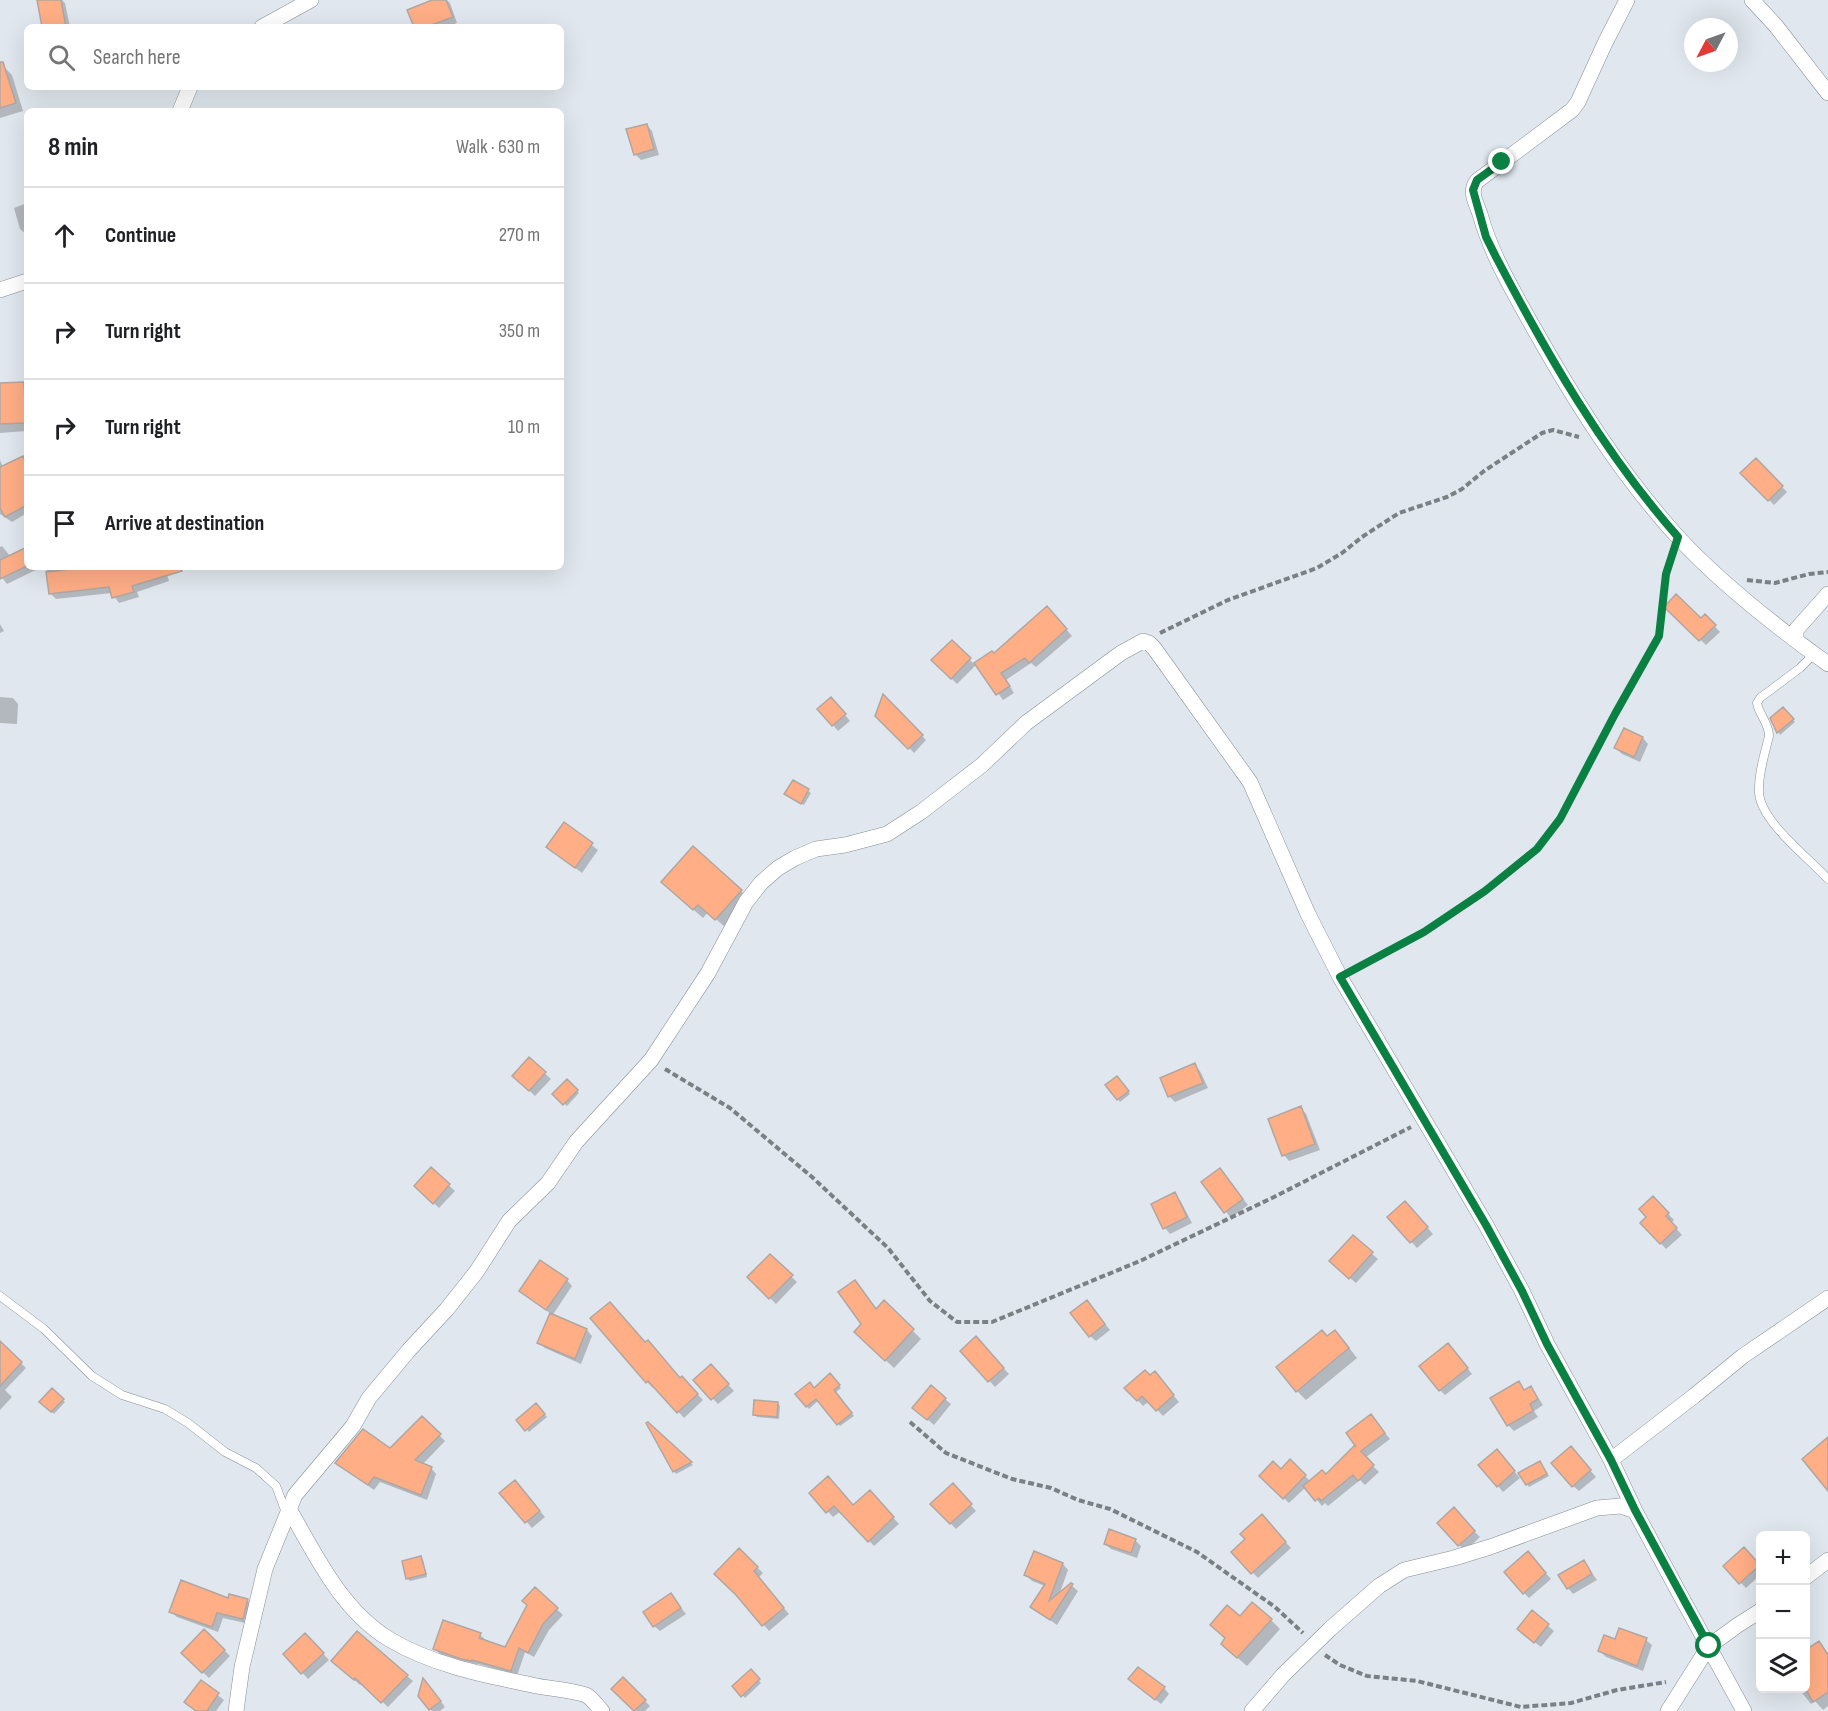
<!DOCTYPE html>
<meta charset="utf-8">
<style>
:root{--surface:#fff;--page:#f2f2f2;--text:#202124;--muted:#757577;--line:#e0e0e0}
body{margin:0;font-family:"Sofia Sans Condensed",sans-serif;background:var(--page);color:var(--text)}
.controls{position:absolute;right:18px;bottom:18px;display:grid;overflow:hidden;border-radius:9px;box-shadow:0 6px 24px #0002}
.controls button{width:54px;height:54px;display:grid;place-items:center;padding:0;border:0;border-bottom:2px solid var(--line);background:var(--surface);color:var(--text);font:30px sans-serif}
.compass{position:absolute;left:1684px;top:18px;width:54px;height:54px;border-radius:50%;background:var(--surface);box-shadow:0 6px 24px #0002;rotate:229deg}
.stop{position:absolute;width:18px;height:18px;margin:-14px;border:4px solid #0b8043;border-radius:50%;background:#fff}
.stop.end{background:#0b8043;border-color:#fff;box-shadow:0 2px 6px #0008}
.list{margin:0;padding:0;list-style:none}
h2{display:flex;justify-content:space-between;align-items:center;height:78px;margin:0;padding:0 24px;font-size:26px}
h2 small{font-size:20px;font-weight:400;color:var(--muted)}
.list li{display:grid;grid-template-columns:39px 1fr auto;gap:18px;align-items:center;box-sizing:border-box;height:96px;padding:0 24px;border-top:2px solid var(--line)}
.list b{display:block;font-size:22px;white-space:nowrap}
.list em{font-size:20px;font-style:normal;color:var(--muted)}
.icon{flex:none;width:33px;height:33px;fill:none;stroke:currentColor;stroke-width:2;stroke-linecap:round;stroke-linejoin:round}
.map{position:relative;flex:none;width:1828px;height:1711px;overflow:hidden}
.search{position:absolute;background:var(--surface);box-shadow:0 6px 24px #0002;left:24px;top:24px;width:540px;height:66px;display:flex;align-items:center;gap:15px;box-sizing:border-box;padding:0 21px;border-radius:9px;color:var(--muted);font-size:22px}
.panel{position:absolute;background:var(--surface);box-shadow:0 6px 24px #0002;left:24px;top:108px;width:540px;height:462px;border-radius:9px}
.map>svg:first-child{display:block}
</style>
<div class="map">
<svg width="1828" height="1711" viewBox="0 0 1828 1711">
<rect width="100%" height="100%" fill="#e0e7ee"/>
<path fill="#0003" d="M44,0H62L65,3L70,27H44Z
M436,0H447L450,3L457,23L446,27H416Z
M4,67L12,75L23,111L0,118V69Z
M647,125L652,131L659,155L641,160L635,154Z
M27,203V234H26L20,229L14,208Z
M24,384L27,387V431L0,433V385Z
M23,458L27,462V513L12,522L0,514V460L3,467Z
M1756,460L1787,492L1774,505L1743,473Z
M2,546L10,556L27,548V567H70L71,571L102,567H165L169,581L137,592L139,597L119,603L112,593L56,599L50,593L47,571L42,567L7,584L0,575V547Z
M1666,607L1701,621L1705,616L1720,632L1706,645Z
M1053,614L1072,636L1036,667L1031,663L1006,680L1014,693L1003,700L977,664L957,684L933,660L952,642L974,664L992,653L994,655Z
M0,624L4,631L0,633Z
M0,697L13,698L18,704L17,724L0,723Z
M887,701L926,740L914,753L877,715Z
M837,705L850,721L838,731L819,709Z
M1783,709L1795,722L1780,735L1772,718Z
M1643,738L1648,744L1640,762L1622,754L1616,748Z
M793,782L811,793L804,805L788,796Z
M564,824L598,850L582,873L548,847Z
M672,891H741L749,900L725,927L708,912L703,918Z
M529,1059L551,1079L535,1096L514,1076Z
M1194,1065L1200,1071L1208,1088L1175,1102L1170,1097L1162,1079Z
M1120,1080L1130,1094L1120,1102L1108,1085Z
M567,1081L579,1093L567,1106L554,1094Z
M1301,1108L1306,1114L1320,1150L1289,1161L1284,1155Z
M431,1169L455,1191L439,1208L416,1186Z
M1225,1176L1248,1205L1231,1218L1203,1183Z
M1174,1194L1180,1200L1192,1223L1170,1234L1165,1228L1153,1205Z
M1653,1198L1674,1220L1671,1223L1682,1235L1666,1249L1642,1223L1648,1217Z
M1411,1209L1433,1234L1417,1248L1389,1217Z
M1353,1237L1378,1259L1356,1283L1337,1267Z
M770,1256L797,1282L776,1304L749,1277Z
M567,1280L572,1286L552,1316L587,1330L592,1336L581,1364L545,1348L539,1343L551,1314L521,1291Z
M854,1282L877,1310L884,1302L921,1339L894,1368L856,1332L863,1324Z
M1092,1308L1110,1330L1096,1341L1090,1336Z
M593,1318L645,1344L680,1380L688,1384L703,1400L684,1418L655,1386L653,1388L647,1382Z
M1344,1341L1357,1358L1306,1400L1297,1391Z
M981,1344L1009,1374L995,1387L962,1351Z
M8,1351L26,1368L5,1390L12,1397L0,1410V1360Z
M1454,1351L1472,1374L1445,1395L1440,1390Z
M711,1366L734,1391L718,1404L695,1380Z
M830,1376L841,1388L835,1393L854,1416L840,1426L819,1400L809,1409L797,1395L814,1389Z
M1150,1377L1160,1379L1179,1402L1163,1416L1149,1401L1143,1406L1127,1388Z
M1519,1383L1525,1390L1531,1387L1543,1405L1534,1411L1538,1417L1514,1431L1508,1425Z
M52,1390L65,1402L54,1414L41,1402Z
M945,1399L951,1404L934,1425L920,1413Z
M778,1403L780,1406L779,1419L757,1417L755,1414Z
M536,1405L547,1417L529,1432L518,1420Z
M1371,1416L1390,1439L1365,1458L1379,1472L1365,1485L1360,1480L1328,1506L1325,1503L1322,1506L1306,1487L1289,1503L1261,1476L1281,1471L1290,1461L1310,1481L1326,1476L1362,1451L1348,1434Z
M422,1418L445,1441L422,1465L431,1468L436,1474L427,1500L380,1482L374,1490L343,1468L391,1450Z
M649,1425L693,1465L676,1474Z
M1576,1454L1596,1477L1579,1491L1573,1486Z
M1502,1457L1520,1478L1503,1492L1498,1486Z
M1540,1462L1549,1476L1529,1487L1527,1484Z
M520,1488L545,1517L532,1528L502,1493Z
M958,1491L976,1511L956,1529L932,1504Z
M869,1492L899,1524L874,1546L841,1511L833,1517L811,1493L854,1507Z
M1453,1510L1480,1537L1465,1551L1439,1523Z
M1267,1522L1291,1548L1258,1578L1233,1552Z
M1135,1540L1141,1546L1137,1558L1111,1549L1105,1544Z
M1744,1549L1760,1567V1575L1746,1588L1725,1567Z
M739,1550L763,1573L758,1578L789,1614L769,1631L738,1594Z
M421,1558L423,1560L427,1577L410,1581L407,1578Z
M1533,1559L1551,1579L1529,1598L1524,1593Z
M1584,1562L1597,1580L1573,1594L1568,1588Z
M1063,1564L1068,1570L1059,1595L1071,1585L1078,1591L1057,1625L1032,1607L1045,1586L1032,1581L1026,1575Z
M535,1589L563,1615L549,1630L534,1657L525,1652L517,1676L478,1664L477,1666L441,1655L435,1649L480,1635L486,1640L505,1649Z
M671,1595L686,1614L660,1631L654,1626Z
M229,1600H247L253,1606L249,1624L223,1618L218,1632L177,1617L171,1612Z
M1532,1612L1554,1631L1541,1647L1524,1634Z
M1240,1618L1271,1620L1280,1629L1247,1666L1232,1653Z
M1620,1630L1646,1640L1652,1645L1643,1671L1606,1657L1600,1651L1616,1641Z
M205,1631L230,1656L209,1678L183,1653Z
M305,1635L329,1660L308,1679L285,1654Z
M1818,1643L1828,1653V1706L1823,1710L1815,1701L1811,1704L1798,1688H1806V1652Z
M339,1666L407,1676L413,1681L388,1707L362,1683L360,1685Z
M751,1671L761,1683L745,1698L734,1686Z
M623,1679L650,1706L645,1711H635L613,1689Z
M1130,1679L1164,1688L1169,1694L1161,1704Z
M201,1682L224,1700L216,1711H197Z
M429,1686L445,1707L440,1711H432L430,1709Z"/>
<path fill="#ffae86" stroke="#b0a6a2" stroke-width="1.5" d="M37,0H61L66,27H42Z
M432,0H446L453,17L426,27H414L407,10Z
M0,62H3L16,103L0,108Z
M647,124L654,149L634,155L626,129Z
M24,382L26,423L0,424V383Z
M23,456L27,465V505L5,517L0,508V467Z
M1756,458L1783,486L1768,501L1740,473Z
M27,547V566L0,579V560Z
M90,567H181L182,571L132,586L134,592L112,598L109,587L49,594L46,572Z
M1676,594L1701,618L1705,614L1716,625L1699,641L1664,607Z
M1047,606L1067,629L1029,663L1025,658L1001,673L1010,686L996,695L974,663L992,651L994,653Z
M952,640L971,658L951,679L931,660Z
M883,694L923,735L908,749L875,716Z
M831,697L846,714L832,726L817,709Z
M1783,707L1794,719L1777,733L1770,718Z
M1624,728L1643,737L1634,757L1614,748Z
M793,780L809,789L801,804L784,794Z
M564,822L593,843L575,868L546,847Z
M693,846L742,890L715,920L698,905L693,910L661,882Z
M529,1057L546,1072L529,1091L512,1076Z
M1195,1063L1203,1083L1168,1097L1160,1078Z
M1117,1076L1129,1091L1117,1100L1105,1085Z
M567,1079L578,1090L563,1105L552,1094Z
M1301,1106L1315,1144L1282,1156L1268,1119Z
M431,1167L450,1184L433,1204L414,1186Z
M1220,1168L1243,1199L1224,1213L1201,1182Z
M1175,1192L1187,1217L1163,1229L1151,1204Z
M1653,1196L1669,1213L1666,1216L1677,1228L1660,1244L1640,1223L1646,1217L1639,1209Z
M1405,1201L1428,1227L1410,1243L1387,1217Z
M1353,1235L1373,1252L1349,1279L1329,1261Z
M770,1254L793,1275L769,1299L747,1277Z
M540,1260L568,1279L546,1310L519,1291Z
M855,1280L876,1309L884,1300L914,1329L885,1361L854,1332L861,1324L838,1292Z
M1087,1300L1105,1324L1089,1337L1070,1313Z
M610,1302L645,1342L648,1340L680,1378L682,1376L698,1394L677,1413L648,1381L646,1383L590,1318Z
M550,1313L587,1329L575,1359L537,1343Z
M1322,1330L1327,1336L1335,1330L1349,1348L1296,1392L1276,1367Z
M976,1336L1004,1368L988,1382L960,1351Z
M0,1341L22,1362L0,1386Z
M1448,1343L1468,1368L1439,1391L1419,1366Z
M711,1364L729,1384L711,1400L693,1380Z
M1145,1370L1150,1375L1155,1371L1174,1395L1156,1411L1142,1396L1137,1401L1124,1388Z
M830,1373L840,1385L834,1390L852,1413L837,1425L816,1399L806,1407L795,1394L810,1382L814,1388Z
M1519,1381L1524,1390L1531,1386L1538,1399L1530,1404L1533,1411L1507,1426L1490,1398Z
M931,1385L946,1398L927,1420L912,1408Z
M52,1388L64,1399L51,1412L39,1402Z
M754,1400L778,1402L777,1417L753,1415Z
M536,1403L545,1414L525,1431L516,1420Z
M1371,1414L1385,1433L1361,1451L1374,1465L1358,1481L1353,1475L1321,1501L1319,1498L1315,1501L1303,1486L1322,1470L1326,1474L1355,1445L1356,1447L1346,1433Z
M422,1416L441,1434L415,1460L432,1467L421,1495L374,1477L368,1485L335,1463L363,1429L390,1448Z
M648,1422L692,1462L673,1472L646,1423Z
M1828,1437V1491L1802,1459Z
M1571,1446L1591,1470L1572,1487L1551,1463Z
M1497,1449L1515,1471L1497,1487L1478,1465Z
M1290,1459L1306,1475L1283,1499L1259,1476L1273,1461L1281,1469Z
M1540,1461L1547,1474L1526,1485L1518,1473Z
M828,1476L853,1505L870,1490L894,1517L868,1542L834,1506L826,1513L809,1493Z
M515,1480L540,1511L525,1523L499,1493Z
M953,1483L972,1504L950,1524L930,1504Z
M1454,1507L1475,1531L1458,1546L1437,1523Z
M1262,1514L1286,1542L1251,1574L1231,1552L1245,1539L1240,1534Z
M1109,1529L1136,1539L1131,1553L1104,1544Z
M1744,1547L1760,1565L1739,1584L1723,1566Z
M739,1548L758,1567L754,1571L784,1608L762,1626L736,1595L714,1574Z
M1034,1551L1063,1563L1049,1601L1071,1583L1073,1584L1050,1620L1030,1607L1045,1584L1024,1575Z
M1528,1551L1546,1573L1523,1594L1504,1572Z
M421,1556L426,1574L406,1579L402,1561Z
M1584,1560L1592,1574L1567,1589L1558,1575Z
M181,1580L228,1598L229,1594L248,1599L243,1619L217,1613L212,1627L169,1612Z
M535,1587L558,1608L543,1624L528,1653L519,1648L511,1671L472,1660V1661L461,1659L433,1649L443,1620L481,1633L479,1638L505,1647L527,1605L522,1601Z
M671,1593L681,1608L653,1627L643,1612Z
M1252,1602L1272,1619L1237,1658L1221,1644L1225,1638L1210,1625L1227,1605L1240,1616Z
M1532,1610L1549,1624L1534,1643L1517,1629Z
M1619,1628L1647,1638L1637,1666L1598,1651L1604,1635L1615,1639Z
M204,1629L225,1650L202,1673L181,1653Z
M357,1631L408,1675L381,1703L355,1678L354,1680L331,1661Z
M305,1633L324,1653L301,1674L283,1654Z
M1819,1641L1828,1655V1692L1813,1702L1806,1690V1650Z
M1138,1667L1165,1687L1155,1700L1128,1679Z
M751,1669L760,1679L741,1697L732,1686Z
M623,1677L646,1700L634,1711L611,1689Z
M423,1678L441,1701L429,1710L418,1696Z
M201,1680L219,1693L207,1711H196L184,1702Z"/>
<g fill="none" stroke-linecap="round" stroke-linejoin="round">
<g stroke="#878e94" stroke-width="9">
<path id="lane" d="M1813,655L1800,668L1760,698L1757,703C1759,715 1769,723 1769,736C1765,753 1758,774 1759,792C1760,821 1808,857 1828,879
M0,1296L44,1329L92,1376L122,1395L165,1409L188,1423L225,1452L256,1468L276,1486L285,1510"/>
</g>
<g stroke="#878e94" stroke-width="16">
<path id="street" d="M1627,0L1605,43L1578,102L1572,110L1477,181C1469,191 1476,203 1480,214C1491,254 1512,289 1532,325C1573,398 1619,472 1676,535C1720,583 1775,626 1828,664
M1752,0L1776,26L1828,93
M262,27L311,0
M180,111L190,87
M0,290L27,281
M1796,640V630L1828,594
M1611,1460L1694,1396L1743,1356L1828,1298
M288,1507C315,1554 341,1610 389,1639C432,1665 484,1675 532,1685C549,1689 569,1689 586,1695C592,1698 597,1706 602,1711
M1806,1577L1828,1560
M236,1711L242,1667L265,1569L295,1495L353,1426L369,1398L409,1350L447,1309L477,1271L509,1221L548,1183L576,1142L651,1060L708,973L746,902L761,883L778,868L795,858L816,849L845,845L887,834L921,812L982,765L1026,723L1121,653L1143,641L1149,643L1154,648L1250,782L1308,914L1340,977L1486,1225L1522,1291L1547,1344L1611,1460L1635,1511L1677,1589L1744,1711
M1252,1711L1283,1675L1330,1629L1379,1586L1404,1570L1454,1558L1490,1547L1597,1508L1621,1506L1635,1511
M1668,1711L1709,1646L1738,1625L1760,1611"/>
</g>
<path stroke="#7b8084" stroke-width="4" stroke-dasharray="6 3" stroke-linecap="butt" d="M1747,580L1775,583L1809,574L1828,572
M1160,633L1228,600L1317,568L1342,553L1362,537L1399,513L1447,497L1462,489L1484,471L1542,433L1553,430L1579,437
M1354,969L1424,932L1485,891L1537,849L1560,819L1615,714L1659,637L1666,574L1673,553
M665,1069L730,1108L812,1177L888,1248L930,1301L957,1322H992L1140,1261L1274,1197L1411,1127
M910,1422L946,1453L1012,1479L1051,1488L1078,1500L1110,1509L1197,1552L1275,1607L1303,1633
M1325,1655L1340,1665L1367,1676L1417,1681L1521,1707L1571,1703L1617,1690L1666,1682"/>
<use href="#lane" stroke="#fff" stroke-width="8"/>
<use href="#street" stroke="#fff" stroke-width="15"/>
</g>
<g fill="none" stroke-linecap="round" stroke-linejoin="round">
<path stroke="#0b8043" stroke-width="8" d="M1502,162L1477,180L1473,190L1486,237L1496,257C1548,356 1604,453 1678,537L1666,574L1659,636L1615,714L1560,819L1537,849L1485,891L1424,932L1340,977L1486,1225L1522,1291L1547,1344L1611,1460L1635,1510L1709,1646"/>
</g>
</svg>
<div class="controls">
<button>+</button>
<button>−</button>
<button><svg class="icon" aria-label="layers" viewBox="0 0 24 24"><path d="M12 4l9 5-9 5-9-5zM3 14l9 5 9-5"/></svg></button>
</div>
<svg class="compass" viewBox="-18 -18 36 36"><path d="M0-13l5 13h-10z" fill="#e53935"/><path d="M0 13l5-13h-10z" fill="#757577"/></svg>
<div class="stop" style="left:1709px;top:1646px"></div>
<div class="stop end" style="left:1502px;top:162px"></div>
<div class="search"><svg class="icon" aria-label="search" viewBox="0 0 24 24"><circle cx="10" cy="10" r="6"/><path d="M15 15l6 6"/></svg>Search here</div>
<section class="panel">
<h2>8 min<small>Walk · 630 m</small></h2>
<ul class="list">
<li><svg class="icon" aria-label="ahead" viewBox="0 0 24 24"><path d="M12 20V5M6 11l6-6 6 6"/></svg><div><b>Continue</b></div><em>270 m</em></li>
<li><svg class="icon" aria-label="right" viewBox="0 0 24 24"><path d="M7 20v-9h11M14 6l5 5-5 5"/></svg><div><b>Turn right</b></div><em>350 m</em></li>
<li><svg class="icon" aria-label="right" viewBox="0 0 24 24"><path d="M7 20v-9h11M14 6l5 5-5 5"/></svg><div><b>Turn right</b></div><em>10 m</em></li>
<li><svg class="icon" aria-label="arrive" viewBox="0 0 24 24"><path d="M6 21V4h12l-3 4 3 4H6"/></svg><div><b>Arrive at destination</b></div></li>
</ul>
</section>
</div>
